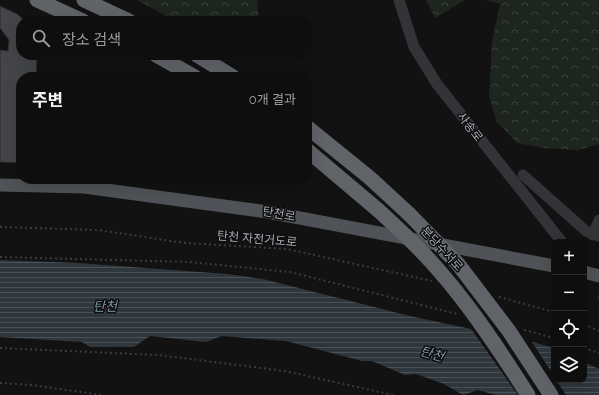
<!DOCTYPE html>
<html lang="ko">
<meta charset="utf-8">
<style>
:root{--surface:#0e0e0e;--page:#171717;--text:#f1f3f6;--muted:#9b9c9e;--line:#2e2e2e}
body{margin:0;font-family:Raleway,"Noto Sans KR",sans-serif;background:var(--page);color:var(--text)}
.controls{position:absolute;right:12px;bottom:12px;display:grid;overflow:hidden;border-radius:8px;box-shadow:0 4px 16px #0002}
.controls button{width:36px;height:36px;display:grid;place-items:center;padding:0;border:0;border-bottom:1px solid var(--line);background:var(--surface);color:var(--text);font:20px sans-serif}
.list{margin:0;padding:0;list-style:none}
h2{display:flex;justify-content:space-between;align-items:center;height:52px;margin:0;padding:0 16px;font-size:17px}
h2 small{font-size:13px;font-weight:400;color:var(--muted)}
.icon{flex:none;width:22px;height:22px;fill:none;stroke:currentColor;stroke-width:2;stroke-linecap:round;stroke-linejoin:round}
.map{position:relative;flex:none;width:599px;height:395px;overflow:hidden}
.search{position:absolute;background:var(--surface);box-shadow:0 4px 16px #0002;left:16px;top:16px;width:296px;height:44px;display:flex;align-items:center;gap:10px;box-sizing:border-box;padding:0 14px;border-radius:16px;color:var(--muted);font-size:15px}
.panel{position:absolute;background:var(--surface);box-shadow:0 4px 16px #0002;left:16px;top:72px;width:296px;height:112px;border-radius:16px}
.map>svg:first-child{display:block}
</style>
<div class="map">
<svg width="599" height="395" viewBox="0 0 599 395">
<defs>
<pattern id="forest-crowns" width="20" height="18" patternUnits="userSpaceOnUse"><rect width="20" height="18" fill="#1e251f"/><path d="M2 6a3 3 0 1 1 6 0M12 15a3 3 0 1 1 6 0" fill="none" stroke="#3c423d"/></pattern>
<pattern id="water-rules" width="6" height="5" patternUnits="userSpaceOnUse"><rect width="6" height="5" fill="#2f373c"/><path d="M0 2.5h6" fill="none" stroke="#4a5156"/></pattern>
</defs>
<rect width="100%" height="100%" fill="#121213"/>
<path fill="url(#forest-crowns)" d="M137,0H257L259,21H175Z
M426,0H465L435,18Z
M485,0H599V144L578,150L544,148L517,143L497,122L489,97L492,42L500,4Z"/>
<path fill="url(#water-rules)" d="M0,260L78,263L227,274L263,279L410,316L533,342L554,348V380H584V362L599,369V395H496L478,390L463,395L444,384L416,374L405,375L372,361H362L286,341L222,336L206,342L150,336L134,347H90L82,342L0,337Z"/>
<path fill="#121213" d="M469,326L530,339L554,376V380H556L566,395H518Z"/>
<path fill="#444548" stroke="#2c2c2f" d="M0,6L17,14L25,21H21V55H37L36,77H21V163L0,162V50L8,51L9,40L0,28Z"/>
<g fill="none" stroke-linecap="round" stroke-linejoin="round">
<path stroke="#393b3e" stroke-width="2" stroke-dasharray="2 3" stroke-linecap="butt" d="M0,227L98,230L185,243L287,249L432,281
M0,257L190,262L290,272L457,314
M499,297L554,312
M598,297L599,298
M584,324L599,331
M524,330L554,338
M0,348L158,355L285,371L393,395
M584,348L599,353
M0,383L32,385L102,395"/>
<path stroke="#333437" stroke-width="11" d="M399,0L414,47L437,84L562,242
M523,175L586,231L599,236
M593,235L599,220"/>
<path stroke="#4f5256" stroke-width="13" d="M0,185L84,187L268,212L554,266
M584,272L599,276"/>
<path stroke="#606368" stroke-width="15" d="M37,0L83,21
M84,0L129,21
M156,55L195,77
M197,55L233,77
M307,127L370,178L409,214
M307,150L378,210"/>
<path stroke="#606368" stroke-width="15" d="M378,210C392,223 405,235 418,248C459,289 497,346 528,395
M409,214L458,264L509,331L551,395"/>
</g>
<g text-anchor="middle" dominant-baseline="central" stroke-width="3" stroke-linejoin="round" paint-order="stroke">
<g font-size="12" fill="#a5aab2" stroke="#0d0d0e">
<text transform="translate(470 127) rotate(53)">사송로</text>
<text transform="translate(279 214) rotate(10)">탄천로</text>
<text transform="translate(257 239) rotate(5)">탄천 자전거도로</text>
<text transform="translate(442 249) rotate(47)">분당수서로</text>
</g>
<g font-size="13" font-style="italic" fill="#7f9aa9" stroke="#0d0d0e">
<text x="105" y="306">탄천</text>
<text transform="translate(432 354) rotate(16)">탄천</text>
</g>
</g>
</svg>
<div class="controls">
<button>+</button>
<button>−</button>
<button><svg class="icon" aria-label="locate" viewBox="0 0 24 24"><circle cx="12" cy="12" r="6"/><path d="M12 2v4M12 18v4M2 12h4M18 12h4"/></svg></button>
<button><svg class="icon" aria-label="layers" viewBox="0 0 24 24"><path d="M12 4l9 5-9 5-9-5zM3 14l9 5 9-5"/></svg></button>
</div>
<div class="search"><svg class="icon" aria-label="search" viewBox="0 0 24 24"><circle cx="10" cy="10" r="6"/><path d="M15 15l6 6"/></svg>장소 검색</div>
<section class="panel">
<h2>주변<small>0개 결과</small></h2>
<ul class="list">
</ul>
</section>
</div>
